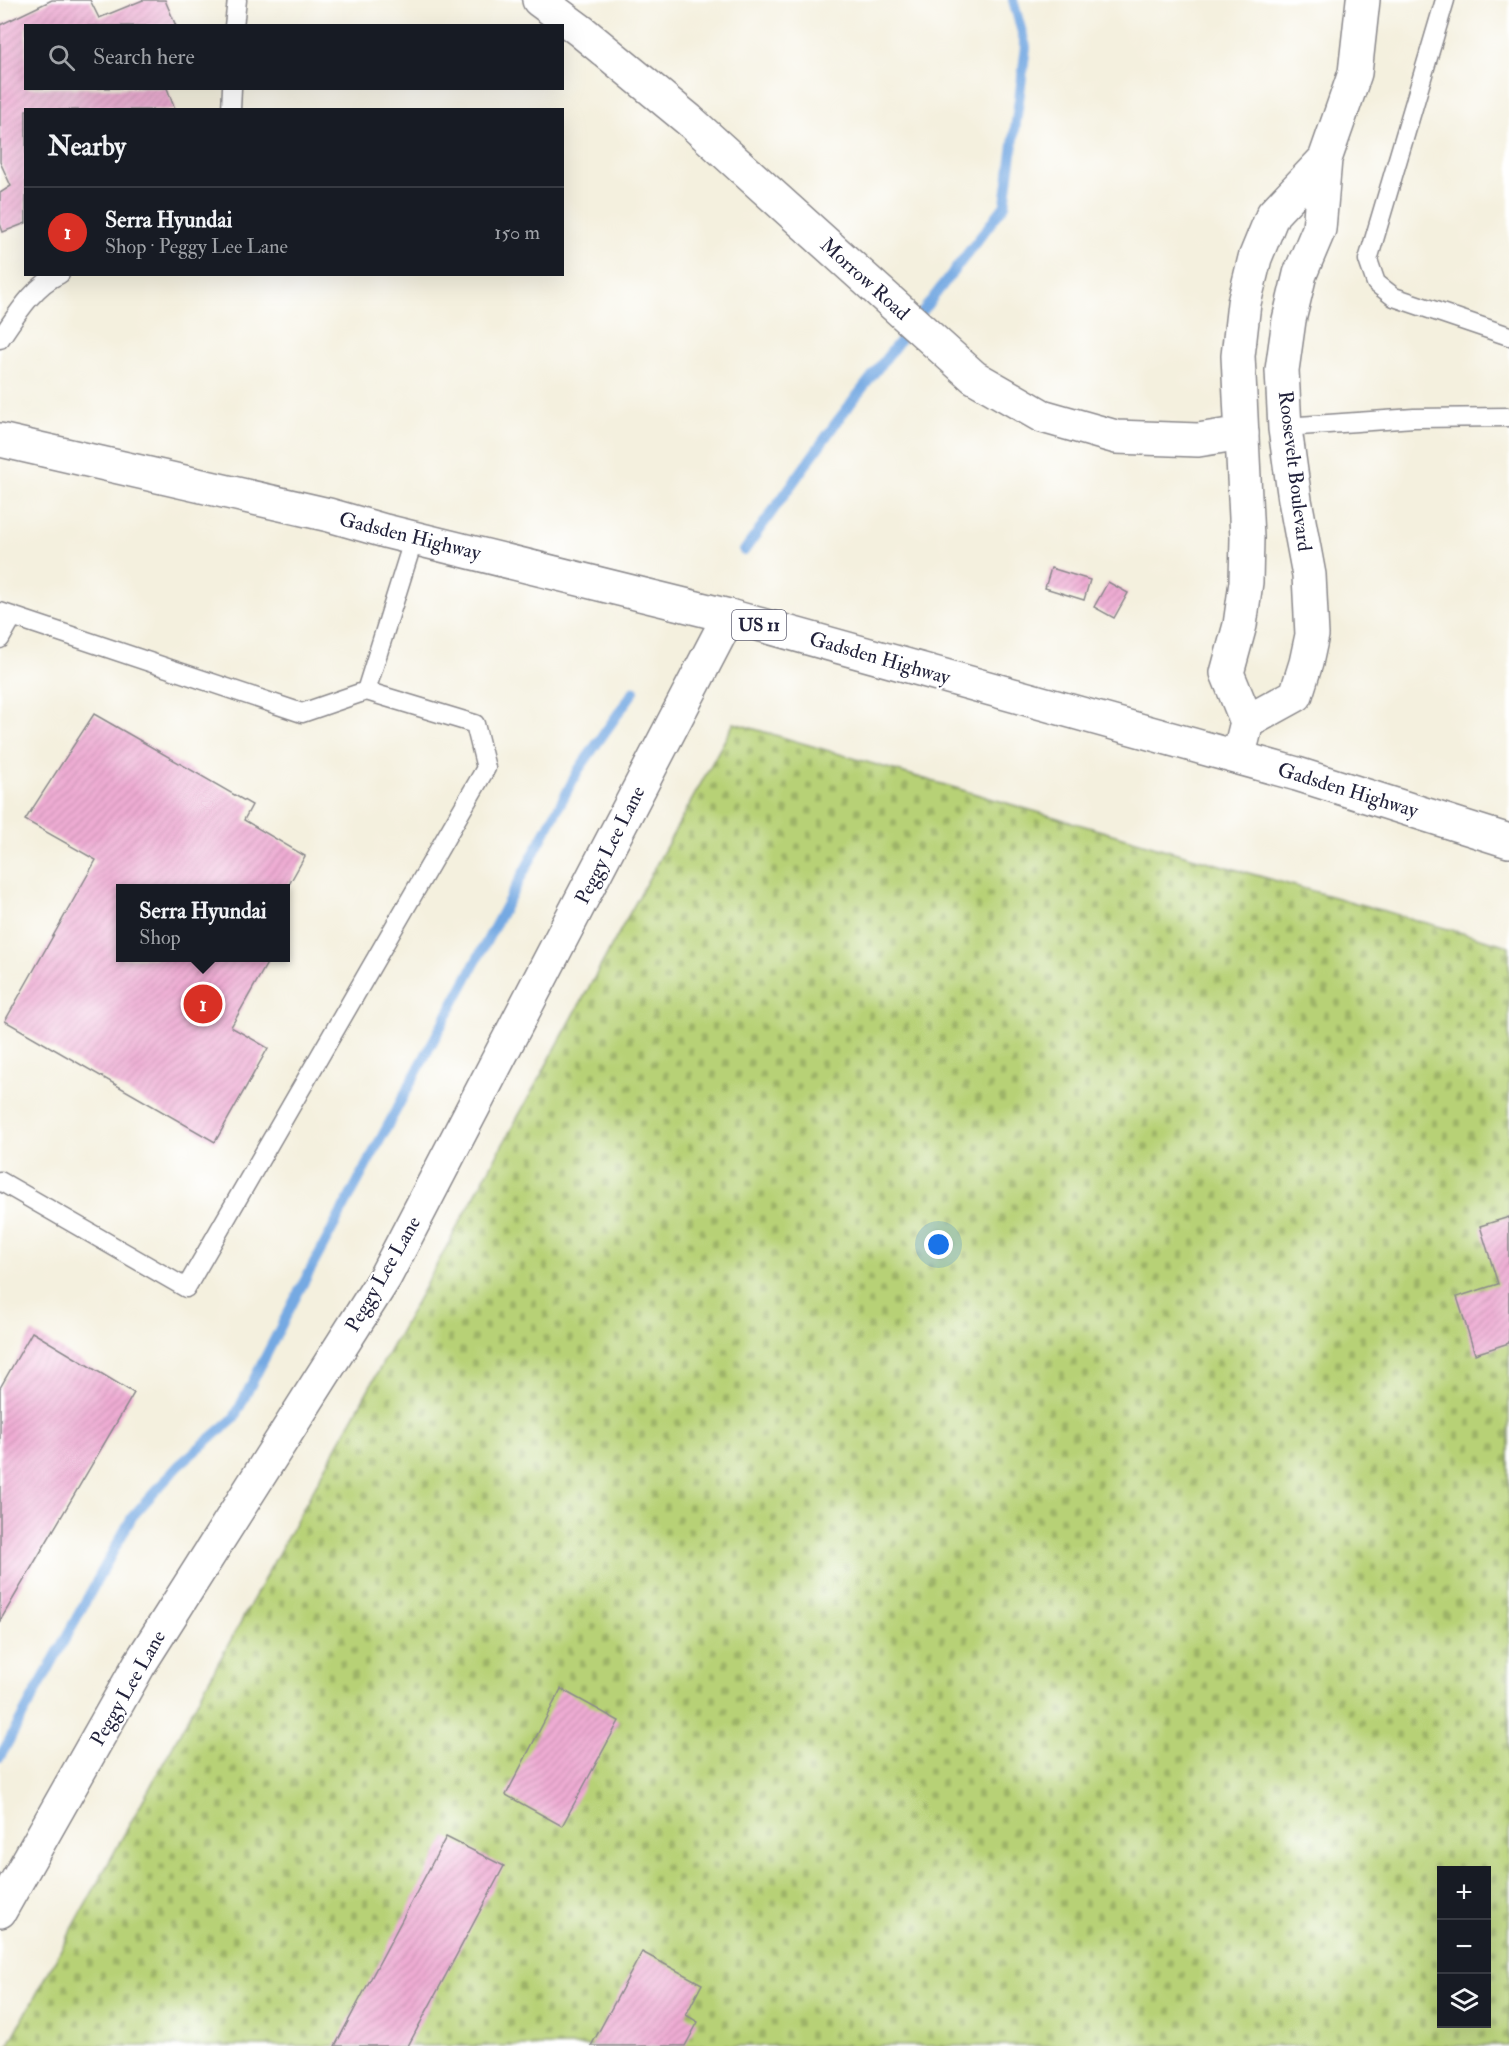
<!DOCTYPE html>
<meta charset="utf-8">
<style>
:root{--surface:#171b24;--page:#20242c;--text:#f1f3f6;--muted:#9ea1a6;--line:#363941;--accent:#d93025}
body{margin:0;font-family:"IM FELL Double Pica",serif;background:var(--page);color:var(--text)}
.controls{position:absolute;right:18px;bottom:18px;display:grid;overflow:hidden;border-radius:0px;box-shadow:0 6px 24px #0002}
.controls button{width:54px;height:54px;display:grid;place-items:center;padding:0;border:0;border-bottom:2px solid var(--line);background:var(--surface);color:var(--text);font:30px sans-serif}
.you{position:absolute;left:939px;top:1245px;width:21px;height:21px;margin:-15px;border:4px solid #fff;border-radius:50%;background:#1a73e8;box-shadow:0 0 0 9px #1a73e833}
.badge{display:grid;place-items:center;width:39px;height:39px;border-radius:50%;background:var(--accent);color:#fff;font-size:20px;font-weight:700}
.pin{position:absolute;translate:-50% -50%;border:3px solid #fff;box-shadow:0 2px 6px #0006}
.popup{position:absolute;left:116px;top:884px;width:174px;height:78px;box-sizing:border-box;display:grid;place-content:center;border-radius:0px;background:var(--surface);filter:drop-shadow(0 2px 4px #0005);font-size:20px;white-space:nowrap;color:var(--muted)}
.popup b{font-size:22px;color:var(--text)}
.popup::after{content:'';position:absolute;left:50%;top:100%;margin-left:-12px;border:12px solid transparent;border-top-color:var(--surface)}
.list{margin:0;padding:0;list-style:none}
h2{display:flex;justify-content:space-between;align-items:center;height:78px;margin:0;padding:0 24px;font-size:26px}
h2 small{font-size:20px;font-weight:400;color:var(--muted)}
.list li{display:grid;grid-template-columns:39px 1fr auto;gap:18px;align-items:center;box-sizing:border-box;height:90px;padding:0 24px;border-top:2px solid var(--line)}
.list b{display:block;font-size:22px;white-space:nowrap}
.list p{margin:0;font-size:20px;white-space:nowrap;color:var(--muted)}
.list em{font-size:20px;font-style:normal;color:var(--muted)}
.icon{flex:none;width:33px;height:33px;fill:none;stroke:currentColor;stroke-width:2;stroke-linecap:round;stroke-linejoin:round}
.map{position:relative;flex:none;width:1509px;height:2046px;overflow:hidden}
.search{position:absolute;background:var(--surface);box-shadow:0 6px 24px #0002;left:24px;top:24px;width:540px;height:66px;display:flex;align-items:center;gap:15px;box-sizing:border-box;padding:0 21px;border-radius:0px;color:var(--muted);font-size:22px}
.panel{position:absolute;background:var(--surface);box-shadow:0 6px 24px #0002;left:24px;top:108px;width:540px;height:168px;border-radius:0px}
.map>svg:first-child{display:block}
</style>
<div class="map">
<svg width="1509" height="2046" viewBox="0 0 1509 2046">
<defs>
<pattern id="cemetery-stones" width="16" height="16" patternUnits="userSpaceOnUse" patternTransform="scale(1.5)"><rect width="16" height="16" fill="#b7d176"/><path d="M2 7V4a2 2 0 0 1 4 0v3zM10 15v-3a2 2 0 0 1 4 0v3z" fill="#9db367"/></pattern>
<pattern id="building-hatch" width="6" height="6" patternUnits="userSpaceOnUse" patternTransform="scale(1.5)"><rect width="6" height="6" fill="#eeacd3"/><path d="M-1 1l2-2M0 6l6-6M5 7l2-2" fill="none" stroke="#cc94b6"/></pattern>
</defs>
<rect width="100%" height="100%" fill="#fff"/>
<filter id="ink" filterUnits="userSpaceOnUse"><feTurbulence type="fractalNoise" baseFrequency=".0167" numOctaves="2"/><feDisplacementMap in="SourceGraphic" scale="12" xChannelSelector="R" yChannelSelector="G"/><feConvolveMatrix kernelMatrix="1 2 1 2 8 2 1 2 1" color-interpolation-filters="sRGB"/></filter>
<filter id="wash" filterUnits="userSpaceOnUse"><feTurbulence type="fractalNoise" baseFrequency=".008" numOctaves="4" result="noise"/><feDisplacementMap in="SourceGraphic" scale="24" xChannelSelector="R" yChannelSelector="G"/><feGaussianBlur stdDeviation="1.35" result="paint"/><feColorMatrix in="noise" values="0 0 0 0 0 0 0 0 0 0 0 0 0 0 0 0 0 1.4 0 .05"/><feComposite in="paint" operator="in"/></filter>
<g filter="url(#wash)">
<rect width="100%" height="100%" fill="#f4f0de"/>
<path fill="url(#cemetery-stones)" stroke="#6c7a58" stroke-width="1.5" fill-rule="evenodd" d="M734,723L1170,851L1509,946V2046H8ZM1442,1870H1486V2024H1442Z"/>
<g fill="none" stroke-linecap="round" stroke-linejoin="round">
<path stroke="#75a9e2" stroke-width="10" d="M744,551L838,420L1005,205L1026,47L1013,0
M0,1757L132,1517L179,1465L234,1418L298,1293L579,769L634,691"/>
</g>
<g id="blocks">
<path fill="url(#building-hatch)" d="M52,0H90L99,18L143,0H165L176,26H26V88H167L175,110H26V223L3,232L0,224V193L11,186L0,162V25Z
M1051,568L1090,580L1084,600L1045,588Z
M1108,582L1128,593L1114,618L1094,607Z
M94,714L252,805L244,820L305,856L287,888H121V958H270L231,1027L268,1048L215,1142L5,1021L96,860L25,820Z
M1509,1217V1343L1475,1354L1457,1297L1498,1284L1480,1226Z
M32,1332L134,1393L0,1621V1388Z
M561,1689L619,1721L562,1826L506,1795Z
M446,1837L504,1866L408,2046H335Z
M642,1952L702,1984L686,2015L698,2022L685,2046H591Z"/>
</g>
</g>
<g filter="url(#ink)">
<use href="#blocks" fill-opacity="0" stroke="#8b898c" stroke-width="1.5"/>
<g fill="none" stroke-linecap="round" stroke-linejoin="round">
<g stroke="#8b898c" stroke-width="21">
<path id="service" d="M1445,0L1368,260L1376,283L1394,297L1509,336
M234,26L237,0
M231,110L232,88
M0,339C16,316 33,286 60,274
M1285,427L1414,418L1509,417
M0,612L302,713L366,691L475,724L486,768L186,1288L0,1181
M0,639L13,616
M366,691L414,538"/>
</g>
<g stroke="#8b898c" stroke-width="36">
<path id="minor" d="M539,0L581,31L689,120L974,377L1042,416L1116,437L1198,440L1242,433
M0,1911L139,1665L385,1277L729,616"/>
</g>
<g stroke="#8b898c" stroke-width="36">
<path id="tertiary" d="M1247,722L1296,695L1306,663L1312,635L1309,575L1295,500L1285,429L1282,370L1289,320L1300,274L1319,229L1325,159L1355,73L1363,0
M1242,742L1247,722L1227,673L1240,625L1246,582L1247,538L1238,356L1244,303L1255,258L1273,214L1325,159"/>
</g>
<g stroke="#8b898c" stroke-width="36">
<path id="primary" d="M0,440L329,515L385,531L729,616L1297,774L1509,841"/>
</g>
<use href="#service" stroke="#fff" stroke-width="18"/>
<use href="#minor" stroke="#fff" stroke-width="33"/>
<use href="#tertiary" stroke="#fff" stroke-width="33"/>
<use href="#primary" stroke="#fff" stroke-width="33"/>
</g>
</g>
<g text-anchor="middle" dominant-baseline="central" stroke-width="4.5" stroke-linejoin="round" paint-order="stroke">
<rect fill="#fff" stroke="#646476" stroke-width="1.5" x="732" y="610" width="54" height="30" rx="4.5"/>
<g font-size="18" font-weight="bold" fill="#22223b">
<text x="759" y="625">US 11</text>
</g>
<g font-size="20" fill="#22223b" stroke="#fff">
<text transform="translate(865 279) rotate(42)">Morrow Road</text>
<text transform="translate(1295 471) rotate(83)">Roosevelt Boulevard</text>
<text transform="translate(410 536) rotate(14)">Gadsden Highway</text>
<text transform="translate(880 658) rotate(16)">Gadsden Highway</text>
<text transform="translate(1348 790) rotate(17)">Gadsden Highway</text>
<text transform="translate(610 845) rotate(-63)">Peggy Lee Lane</text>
<text transform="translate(383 1274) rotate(-60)">Peggy Lee Lane</text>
<text transform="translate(128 1688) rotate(-60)">Peggy Lee Lane</text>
</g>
</g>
</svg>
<div class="controls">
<button>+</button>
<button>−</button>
<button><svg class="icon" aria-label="layers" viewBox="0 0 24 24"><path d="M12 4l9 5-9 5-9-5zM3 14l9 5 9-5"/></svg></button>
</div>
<div class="you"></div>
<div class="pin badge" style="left:203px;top:1004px">1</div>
<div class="popup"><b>Serra Hyundai</b>Shop</div>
<div class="search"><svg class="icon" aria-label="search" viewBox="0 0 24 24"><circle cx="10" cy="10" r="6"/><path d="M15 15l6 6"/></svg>Search here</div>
<section class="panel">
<h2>Nearby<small></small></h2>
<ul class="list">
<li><span class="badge">1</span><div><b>Serra Hyundai</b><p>Shop · Peggy Lee Lane</p></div><em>150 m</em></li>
</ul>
</section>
</div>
